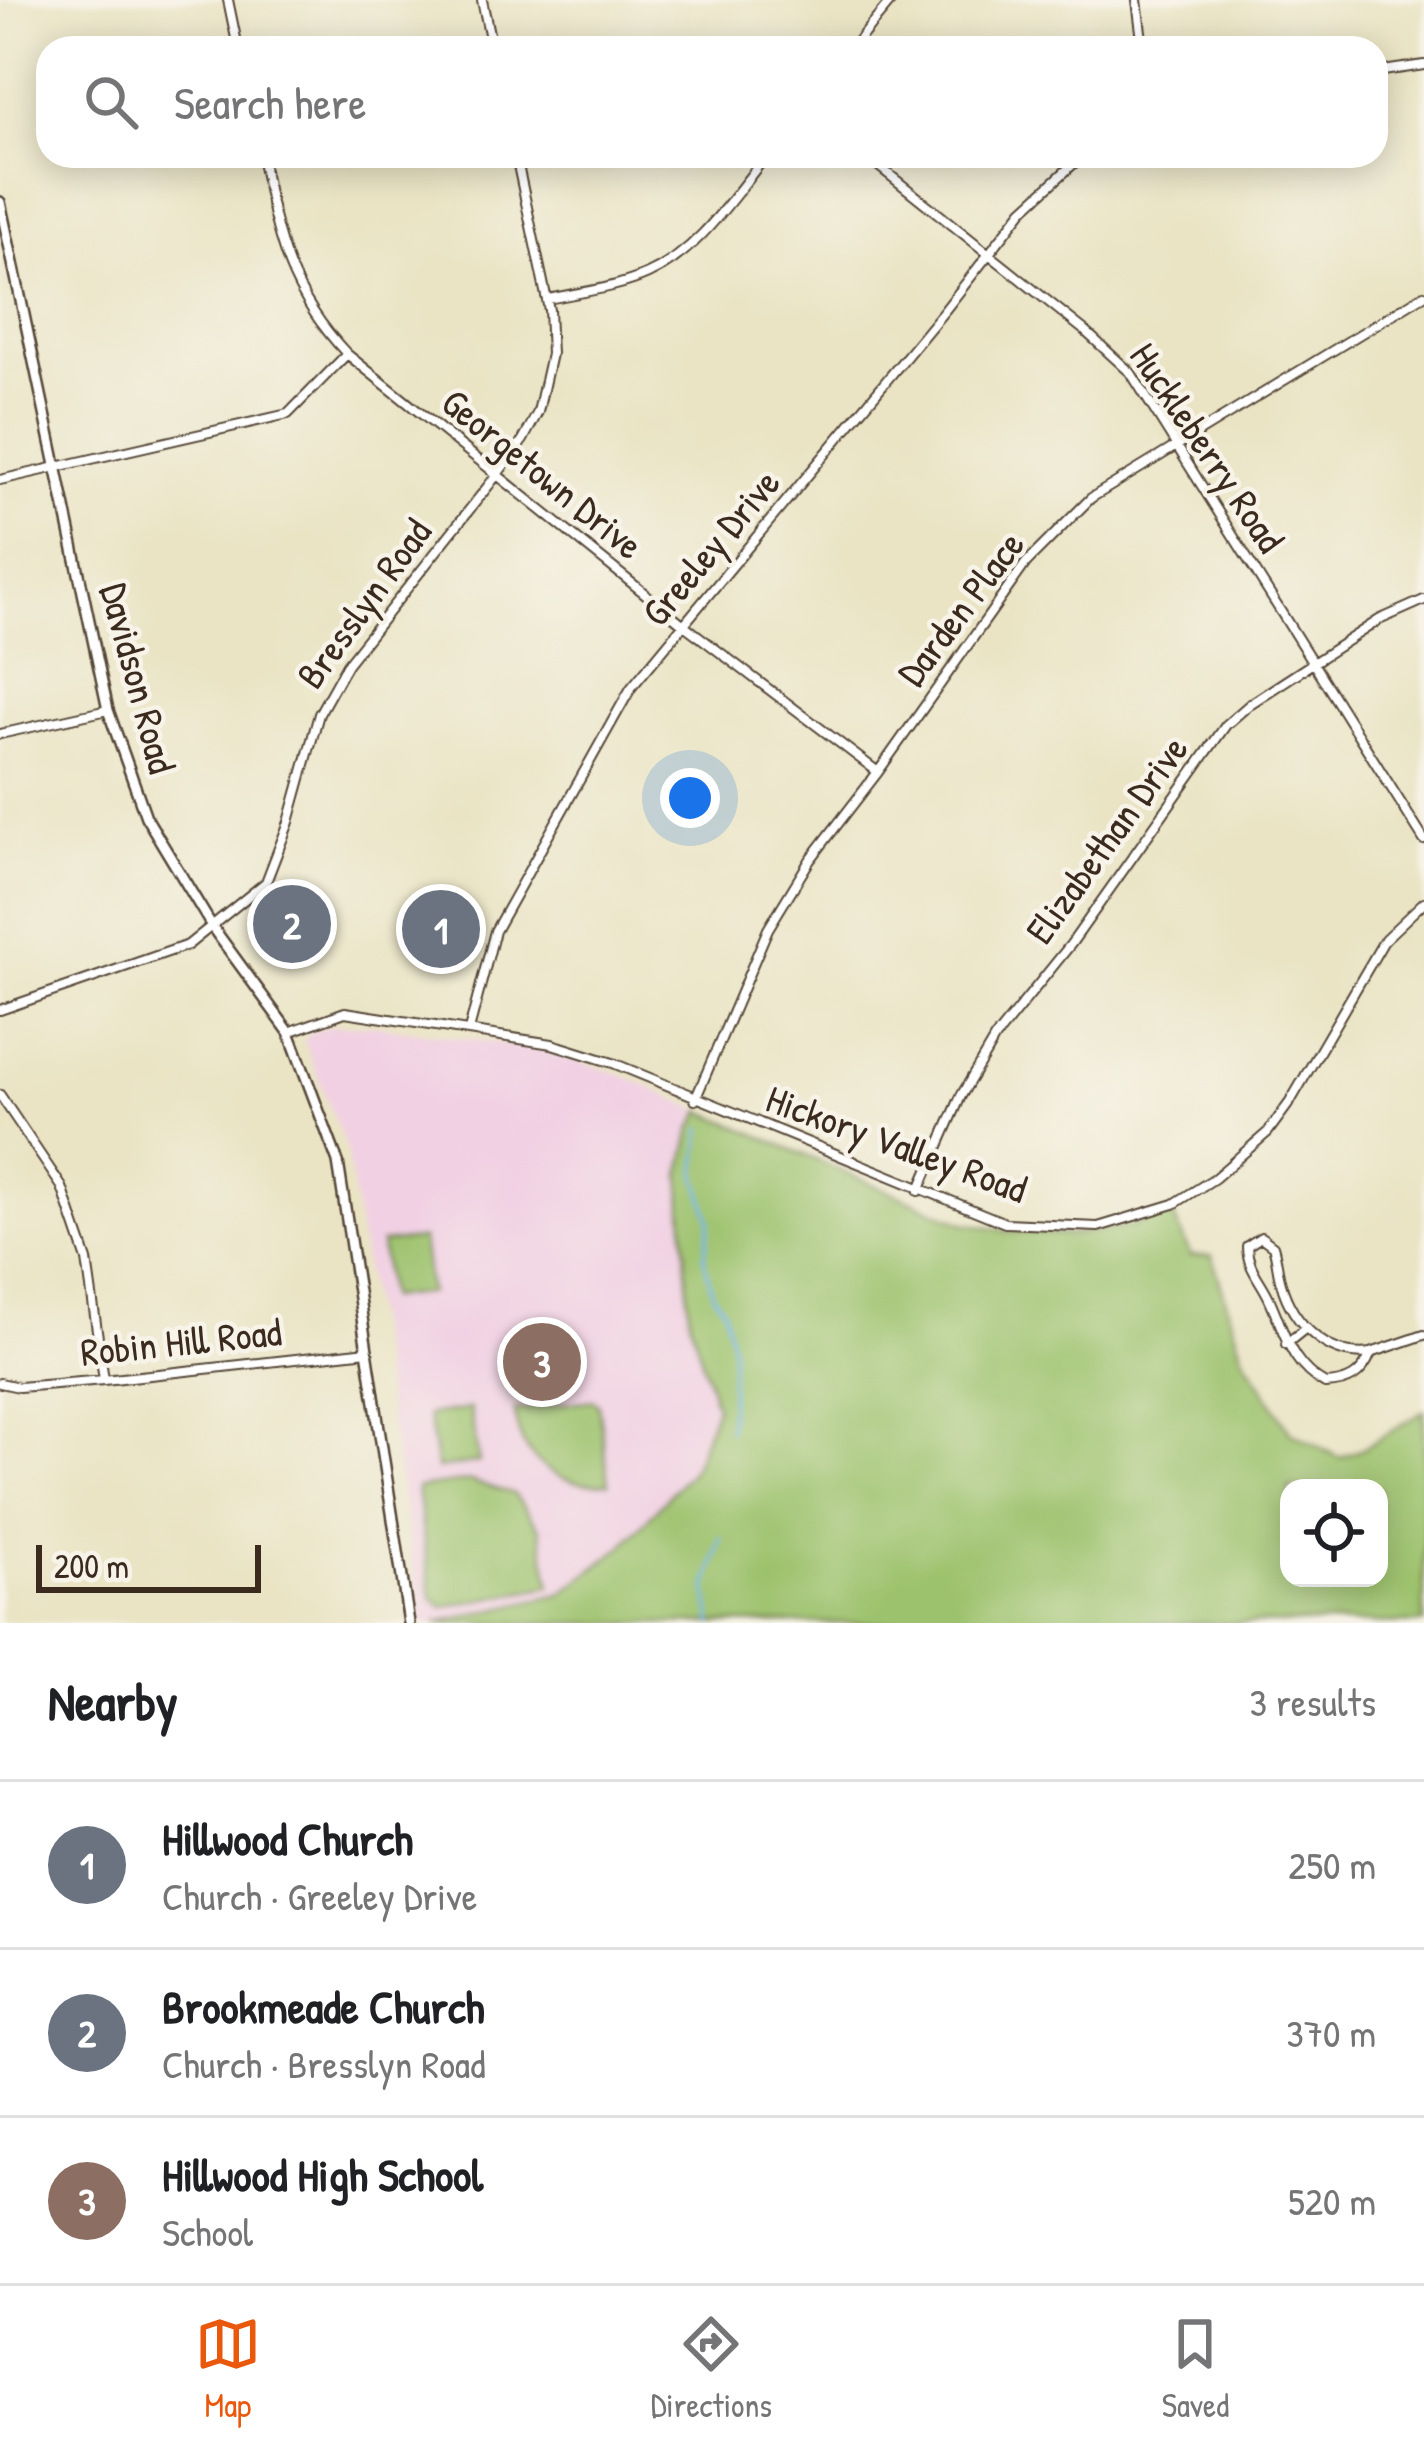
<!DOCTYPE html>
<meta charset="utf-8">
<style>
:root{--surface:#fff;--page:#f6f6f6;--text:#202124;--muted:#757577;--line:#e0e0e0;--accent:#ea580c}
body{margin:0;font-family:"Patrick Hand",sans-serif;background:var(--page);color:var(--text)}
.controls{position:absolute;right:36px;bottom:36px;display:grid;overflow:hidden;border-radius:24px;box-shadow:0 6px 30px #0003}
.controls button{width:108px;height:108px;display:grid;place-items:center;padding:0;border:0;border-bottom:3px solid var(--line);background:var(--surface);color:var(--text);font:60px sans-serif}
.scale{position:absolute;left:36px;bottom:30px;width:225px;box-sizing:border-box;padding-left:12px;border:6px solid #3b2a1e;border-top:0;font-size:33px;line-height:42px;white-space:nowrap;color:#3b2a1e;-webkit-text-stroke:9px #f7f3e8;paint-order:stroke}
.you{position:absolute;left:690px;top:798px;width:42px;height:42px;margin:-30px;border:9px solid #fff;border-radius:50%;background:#1a73e8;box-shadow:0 0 0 18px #1a73e833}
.badge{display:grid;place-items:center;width:78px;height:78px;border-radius:50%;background:var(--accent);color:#fff;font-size:39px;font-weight:700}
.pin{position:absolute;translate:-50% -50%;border:6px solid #fff;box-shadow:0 3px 12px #0006}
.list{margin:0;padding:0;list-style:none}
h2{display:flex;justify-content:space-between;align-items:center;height:156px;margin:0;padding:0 48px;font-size:51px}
h2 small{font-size:39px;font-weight:400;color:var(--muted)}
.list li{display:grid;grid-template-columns:78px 1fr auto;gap:36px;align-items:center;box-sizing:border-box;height:168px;padding:0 48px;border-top:3px solid var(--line)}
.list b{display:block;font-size:45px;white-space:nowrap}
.list p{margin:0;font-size:39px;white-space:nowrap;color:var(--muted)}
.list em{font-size:39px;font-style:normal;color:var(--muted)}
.icon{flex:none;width:66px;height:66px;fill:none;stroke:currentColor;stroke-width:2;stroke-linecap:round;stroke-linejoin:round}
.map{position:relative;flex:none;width:1424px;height:1623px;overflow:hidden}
.search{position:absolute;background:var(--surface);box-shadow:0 6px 30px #0003;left:36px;right:36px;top:36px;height:132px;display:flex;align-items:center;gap:30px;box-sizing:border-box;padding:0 42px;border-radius:36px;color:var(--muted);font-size:45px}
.sheet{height:660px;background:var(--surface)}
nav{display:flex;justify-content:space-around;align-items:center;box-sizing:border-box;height:168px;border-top:3px solid var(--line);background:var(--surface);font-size:33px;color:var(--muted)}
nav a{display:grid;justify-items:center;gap:6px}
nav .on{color:var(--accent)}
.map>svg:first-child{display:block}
</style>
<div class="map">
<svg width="1424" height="1623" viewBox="0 0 1424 1623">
<rect width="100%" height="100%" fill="#f7f3e8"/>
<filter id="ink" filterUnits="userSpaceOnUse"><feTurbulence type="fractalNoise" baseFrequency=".00833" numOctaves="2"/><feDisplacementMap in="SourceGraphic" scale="24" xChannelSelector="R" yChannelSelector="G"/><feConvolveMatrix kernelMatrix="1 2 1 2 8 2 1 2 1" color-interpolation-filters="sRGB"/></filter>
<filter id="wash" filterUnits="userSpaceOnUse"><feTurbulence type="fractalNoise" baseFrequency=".004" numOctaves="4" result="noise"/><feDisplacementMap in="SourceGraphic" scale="48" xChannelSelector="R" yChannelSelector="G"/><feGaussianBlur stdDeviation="2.7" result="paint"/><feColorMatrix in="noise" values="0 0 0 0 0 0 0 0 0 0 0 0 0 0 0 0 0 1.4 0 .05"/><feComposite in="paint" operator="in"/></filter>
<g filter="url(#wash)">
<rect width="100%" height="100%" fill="#eae4c5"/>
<path fill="#f1d0e3" d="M372,1025L532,1048L620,1074L702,1111L692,1129L681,1175L689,1317L716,1407L692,1470L622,1547L561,1594L436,1623H422L346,1148L304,1041L311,1032L333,1026Z"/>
<path fill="#9dc26d" stroke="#6c7646" stroke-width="3" fill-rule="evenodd" d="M702,1111L963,1223L1012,1232L1072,1235L1131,1226L1172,1213L1191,1256H1212L1243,1355L1290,1432L1340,1458L1363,1449L1424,1411V1623H436L561,1594L622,1547L692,1470L716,1407L689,1317L681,1175L692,1129ZM1289,1488H1379V1578H1289Z
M422,1239L429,1293L388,1298L381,1243Z
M593,1400L598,1404L609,1483C562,1489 517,1461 515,1410Z
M470,1409L479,1462L437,1469L428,1415Z
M470,1481L514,1494L540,1529L551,1586L443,1607L432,1599L417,1488Z"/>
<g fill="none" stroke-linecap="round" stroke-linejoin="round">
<path stroke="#71b5e7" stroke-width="3" d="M702,1128L696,1172L710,1221L704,1259L713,1294L724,1309L732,1347L729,1432
M712,1623L707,1589L721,1537"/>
</g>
</g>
<g filter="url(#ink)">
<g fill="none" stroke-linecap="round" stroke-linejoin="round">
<g stroke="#554637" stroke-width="12">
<path id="minor" d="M228,0L238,48
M482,0L492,48
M1137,0L1143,48
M852,48L892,0
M1376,72L1424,65
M261,156C278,238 287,290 347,354L684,625L878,772
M866,156L1084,330L1131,373L1424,840
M548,299C581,292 617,288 648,274C699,251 732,198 766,156
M0,480L288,414L347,354
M0,734L108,710
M0,1010L188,945L266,882L289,822L319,714L347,664L489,485L523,440L538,412L551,354L549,310L516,156
M469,1030L495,931L631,688L945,310L1023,210L1082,156
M289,1032L345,1012L552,1044L613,1063L1005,1223L1098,1227L1174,1204L1215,1178L1268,1132L1290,1102L1385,939L1424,902
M0,1095L62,1187L87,1260L104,1380
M695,1100L768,929L810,860L878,772L1026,563L1091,498L1424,295
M919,1191L961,1096L995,1038L1071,944L1226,725L1250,704L1379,620L1424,600
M1261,1237L1273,1246C1277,1258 1277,1271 1281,1283C1292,1323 1328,1359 1371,1353C1362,1376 1348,1383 1325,1384C1289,1364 1285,1332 1269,1298C1260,1279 1247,1267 1247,1246Z
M1286,1344L1306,1328
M1371,1353L1424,1335
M0,1383L19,1387L104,1380L368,1351"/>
</g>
<g stroke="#554637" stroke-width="14">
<path id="tertiary" d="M0,202L108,710L146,817L213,928L289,1032L338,1162L409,1623"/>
</g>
<use href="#minor" stroke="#fff" stroke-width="8"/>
<use href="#tertiary" stroke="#fff" stroke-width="9"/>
</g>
</g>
<g text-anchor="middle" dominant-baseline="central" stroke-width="9" stroke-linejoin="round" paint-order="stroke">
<g font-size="39" fill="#3b2a1e" stroke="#f7f3e8">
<text transform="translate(1208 447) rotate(56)">Huckleberry Road</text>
<text transform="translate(543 473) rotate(39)">Georgetown Drive</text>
<text transform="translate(710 547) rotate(-50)">Greeley Drive</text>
<text transform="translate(363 603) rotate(-54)">Bresslyn Road</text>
<text transform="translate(960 608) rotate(-53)">Darden Place</text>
<text transform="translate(139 678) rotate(75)">Davidson Road</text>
<text transform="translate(1106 839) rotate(-54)">Elizabethan Drive</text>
<text transform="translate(897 1143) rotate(20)">Hickory Valley Road</text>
<text transform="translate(181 1341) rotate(-6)">Robin Hill Road</text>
</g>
</g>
</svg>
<div class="controls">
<button><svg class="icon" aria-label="locate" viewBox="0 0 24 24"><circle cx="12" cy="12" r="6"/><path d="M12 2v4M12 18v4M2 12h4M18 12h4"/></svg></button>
</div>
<div class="scale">200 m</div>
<div class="you"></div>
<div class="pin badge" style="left:441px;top:929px;background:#6b7280">1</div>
<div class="pin badge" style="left:292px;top:924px;background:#6b7280">2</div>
<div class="pin badge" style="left:542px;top:1362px;background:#8d6e63">3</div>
<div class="search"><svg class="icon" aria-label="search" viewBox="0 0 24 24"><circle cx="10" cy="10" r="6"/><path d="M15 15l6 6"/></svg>Search here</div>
</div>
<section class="sheet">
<h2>Nearby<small>3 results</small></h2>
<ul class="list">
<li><span class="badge" style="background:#6b7280">1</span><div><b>Hillwood Church</b><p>Church · Greeley Drive</p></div><em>250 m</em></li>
<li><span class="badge" style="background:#6b7280">2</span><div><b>Brookmeade Church</b><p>Church · Bresslyn Road</p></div><em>370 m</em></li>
<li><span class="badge" style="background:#8d6e63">3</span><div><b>Hillwood High School</b><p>School</p></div><em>520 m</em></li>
</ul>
</section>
<nav>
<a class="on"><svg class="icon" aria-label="map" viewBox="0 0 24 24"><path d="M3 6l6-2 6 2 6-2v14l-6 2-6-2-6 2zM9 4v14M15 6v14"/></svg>Map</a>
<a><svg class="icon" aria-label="directions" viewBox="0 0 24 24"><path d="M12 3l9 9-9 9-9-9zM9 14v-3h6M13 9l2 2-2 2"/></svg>Directions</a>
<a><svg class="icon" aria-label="saved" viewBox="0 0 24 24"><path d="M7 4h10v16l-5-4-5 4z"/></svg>Saved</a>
</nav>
